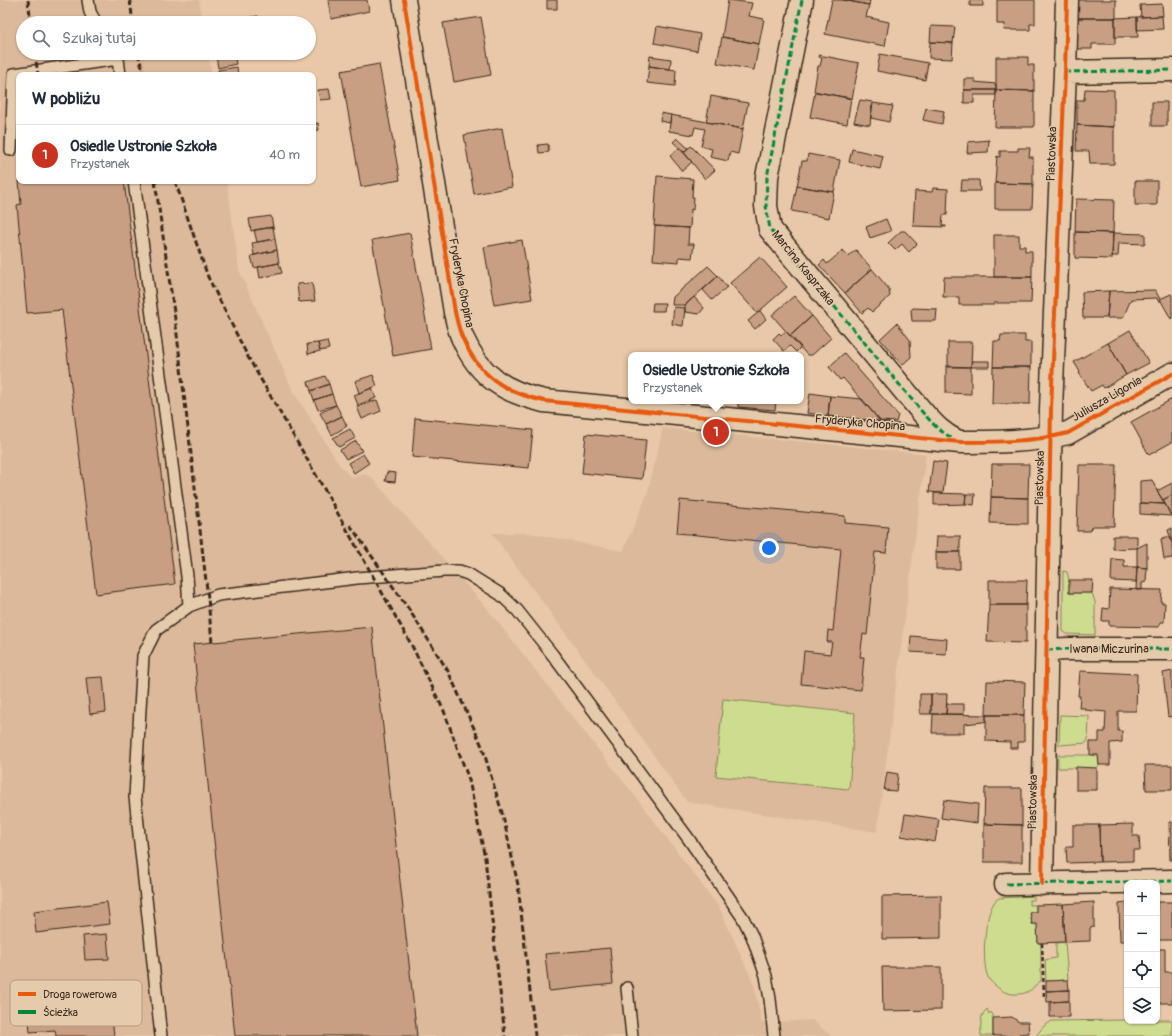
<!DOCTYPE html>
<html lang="pl">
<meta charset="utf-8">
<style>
:root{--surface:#fff;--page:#f2f2f3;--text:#1f2937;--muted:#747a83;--line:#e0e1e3;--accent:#c8321e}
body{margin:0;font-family:Pangolin,sans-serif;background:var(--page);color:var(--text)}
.controls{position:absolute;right:12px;bottom:12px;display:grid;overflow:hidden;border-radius:8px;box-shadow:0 1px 3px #0004}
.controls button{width:36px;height:36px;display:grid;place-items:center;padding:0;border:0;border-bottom:1px solid var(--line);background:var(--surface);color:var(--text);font:20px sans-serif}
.you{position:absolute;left:769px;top:548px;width:14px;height:14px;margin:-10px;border:3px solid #fff;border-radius:50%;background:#1a73e8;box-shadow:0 0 0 6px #1a73e833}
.badge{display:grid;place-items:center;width:26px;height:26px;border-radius:50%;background:var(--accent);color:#fff;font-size:13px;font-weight:700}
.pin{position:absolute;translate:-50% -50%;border:2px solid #fff;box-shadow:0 1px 4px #0006}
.popup{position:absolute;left:628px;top:352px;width:176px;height:52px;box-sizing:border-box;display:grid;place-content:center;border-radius:8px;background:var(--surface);filter:drop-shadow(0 1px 3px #0005);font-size:13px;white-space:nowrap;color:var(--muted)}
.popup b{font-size:15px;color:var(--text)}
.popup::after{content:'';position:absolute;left:50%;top:100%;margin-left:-8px;border:8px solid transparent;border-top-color:var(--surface)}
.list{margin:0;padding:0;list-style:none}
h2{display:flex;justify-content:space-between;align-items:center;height:52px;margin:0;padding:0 16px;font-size:17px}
h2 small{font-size:13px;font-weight:400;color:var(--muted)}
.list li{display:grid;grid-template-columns:26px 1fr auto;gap:12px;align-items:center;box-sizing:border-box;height:60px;padding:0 16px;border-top:1px solid var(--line)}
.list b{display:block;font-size:15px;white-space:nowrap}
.list p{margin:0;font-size:13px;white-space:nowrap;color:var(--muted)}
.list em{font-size:13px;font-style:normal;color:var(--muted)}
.icon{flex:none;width:22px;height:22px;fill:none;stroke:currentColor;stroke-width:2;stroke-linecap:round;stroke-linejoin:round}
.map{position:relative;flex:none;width:1172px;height:1036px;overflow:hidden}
.search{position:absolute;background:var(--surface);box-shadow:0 1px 3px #0004;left:16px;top:16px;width:300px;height:44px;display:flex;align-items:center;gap:10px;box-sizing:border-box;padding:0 14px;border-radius:22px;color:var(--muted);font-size:15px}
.panel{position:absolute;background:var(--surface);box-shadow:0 1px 3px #0004;left:16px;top:72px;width:300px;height:112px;border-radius:8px}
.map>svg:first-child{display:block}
</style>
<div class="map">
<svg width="1172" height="1036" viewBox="0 0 1172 1036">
<rect width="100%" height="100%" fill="#e8c8a8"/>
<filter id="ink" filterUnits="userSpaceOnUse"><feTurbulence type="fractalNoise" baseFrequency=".025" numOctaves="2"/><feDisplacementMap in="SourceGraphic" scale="8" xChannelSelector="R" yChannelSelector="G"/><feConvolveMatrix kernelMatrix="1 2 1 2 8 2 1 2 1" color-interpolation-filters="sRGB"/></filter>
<g filter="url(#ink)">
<path fill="#dbb99a" d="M0,0H199L203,23H23V53H208L212,75H19V181H227L239,270L293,391L339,464L352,478L365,474L371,477L485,606L638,800L720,909L754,985L762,1023L812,1020L831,1036H0Z
M663,428L926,454L877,832L687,802L620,708L492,533H529L623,551L647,495Z"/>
<path fill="#cedc90" stroke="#848357" d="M1063,571L1067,572L1069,580V593H1092L1095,602V635L1067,634L1063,631Z
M723,699L855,713L849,789L716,776Z
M1060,715L1089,716L1088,740L1086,743L1059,745Z
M1058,755H1098L1099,765L1097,768H1058Z
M1034,896V900H1029V905H1036V912H1030L1032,924H1037L1038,943H1041V981C1036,983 1033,990 1027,992C1021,995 1009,995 1003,991C998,988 991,983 988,977C981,963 984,905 999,898Z
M1065,942L1068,980L1046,981L1045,960L1056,958V943Z
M987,1009L989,1014L991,1012L993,1015V1036H981C981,1026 979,1016 987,1009Z
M1127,1020L1157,1021V1020H1172V1036H1036L1044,1026L1052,1021Z"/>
<path fill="#c89f83" stroke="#3b2a1e" d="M328,0H367L369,11L331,19Z
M547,0H557V9H547Z
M728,0L752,3L749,16L764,19L759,44L722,37Z
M832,0H843L869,5L866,17L889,22L885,46L825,34Z
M843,0H870L869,5Z
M970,0H983V6H970Z
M997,0H1035V24H1030V30H1004L1005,24H997Z
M1077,0H1116V18H1077Z
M1162,4L1163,16L1141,17L1140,5Z
M258,16L259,23H247L246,18Z
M1162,16L1163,29L1137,30V17Z
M481,17L491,75L454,82L443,23Z
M1137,17L1138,37H1115V18Z
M1078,18H1115V44H1092V49H1077Z
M657,26L700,34L697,51L654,43Z
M931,26L955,27L953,43L930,42Z
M722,37L759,44L754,70L717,63Z
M930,42L953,43L952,59L929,58Z
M234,53L236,64L218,68L216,56Z
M880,54L928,63L925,80L877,71Z
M819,55L859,63L852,99L814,91L818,66H820L822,58L819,57Z
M650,56L671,59L670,69L649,66Z
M996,57H1028V65H1034V91L996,90Z
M379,64L400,180L361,187L341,71Z
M649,66L676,70L675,86L647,83Z
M237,67L238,75H219L218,70Z
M964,79H975V82L996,84V90H964Z
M329,89L331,99L320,100L318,90Z
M1085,89L1114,90V127L1077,125V100H1084Z
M964,90H996V95H974V103H964Z
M996,90L1034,91V127H995Z
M815,92L851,98L847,124L810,117Z
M711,96L748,103L743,129L706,122Z
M860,100L872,102L870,125L854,122Z
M1152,102H1167V126H1152Z
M873,103L893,106L889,122L871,118Z
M926,108L944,111L942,124L923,120Z
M661,113L671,115L670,123L660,121Z
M671,115L743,129L738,154L730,152L728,161L710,157L712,149L701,146L705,129L695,127L693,135L669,131Z
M318,123L319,130L313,131V124Z
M1077,125L1114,127V164H1090L1089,151H1076Z
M502,128L512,187L474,194L464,135Z
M677,138L688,148L684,152L673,142Z
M989,140L988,152L967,153L968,142Z
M548,144L549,152L539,153L538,145Z
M691,146L715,170L705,179L684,152Z
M679,148L692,162L682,171L670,156Z
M1018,148H1030L1029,157H1033V184L995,183L997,156L1000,157V151H1018Z
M852,149L883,156L880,169L849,162Z
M808,154L840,160L834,192L797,186L802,161H807Z
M657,176L693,179L692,197H694L693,210L691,209L690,228L654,226Z
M962,180H979L980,191H961Z
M19,181H124L175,584L96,594L62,310L27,313L17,205L21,204Z
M1135,181H1157V205H1135Z
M995,183L1033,184L1032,209H995Z
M797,186L834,192L829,218L792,211Z
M933,188L948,189L947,215H943L942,226H946V227L913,226L915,191L932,192Z
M1076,199L1114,200L1113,233L1075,232Z
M271,216L273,227L251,231L249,219Z
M886,219L891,231L870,238L866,227Z
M655,226L689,228L688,244H694L692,258L679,257V262L653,260Z
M273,227L275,239L257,242L254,230Z
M901,231H905L917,244L909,252L902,244L895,250L888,243Z
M1075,232L1113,233L1112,259L1075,258Z
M410,233L431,349L393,356L372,240Z
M1113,233L1145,234V244L1119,243L1118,256H1112Z
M994,235H1019V246H1025V251H1032V277H994Z
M275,239L277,250L254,255L252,243Z
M522,240L532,299L494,305L484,247Z
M277,250L279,263L254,268L251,256Z
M843,250L848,256L856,250L872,269L845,293L819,265L824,260L827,264Z
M760,257L787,287L757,313L730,283Z
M279,263L282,273L260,278L258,267Z
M708,266L718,276L685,305H672L673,297Z
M872,269L889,289L890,296L872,312L868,308L862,313L845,293Z
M718,276L727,287L712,300L703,290Z
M944,277H1032L1031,303H994V305H959V297H943Z
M312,283L315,301L299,302L297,284Z
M1155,290L1161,301H1158L1157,298L1131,299L1123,318H1107L1109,291Z
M1109,291L1107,318H1083L1082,292Z
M1171,294L1172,296V318L1171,319L1160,299Z
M794,296L812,316L790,336L772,315Z
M694,297L704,308L699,314L685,312V305Z
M653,303H665L664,311H652Z
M674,307L685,308L683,326L672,324Z
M913,308L937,309L936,321H912L911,310Z
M760,311L766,319L755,329L748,321Z
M812,316L831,338L812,355H807L790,336Z
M897,323L910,340L911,357L902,365L880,339Z
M1130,330L1149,363L1126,375L1108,343Z
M786,331L801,347L796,352L790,346L784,351L773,339L779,333L781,335Z
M1001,335H1025V342H1031V367H993L994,341H1000Z
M327,341L329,349L320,351L318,343Z
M948,342H972L971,367H948Z
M318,343L320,351L308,354L307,344Z
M1108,343L1126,375L1104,388L1102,385L1091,391L1079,373L1080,372L1074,362Z
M844,353L898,415L896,422L880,421L843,378L840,380L829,367Z
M972,361H989V367H971Z
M946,366L971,367V394L946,393Z
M993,367H1031L1030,404H992Z
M373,375L377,386L359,393L355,381Z
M325,376L329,384L311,391L308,382Z
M329,384L332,394L314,400L311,391Z
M372,388L376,398L358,405L354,395Z
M810,393L830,396L828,416L807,413Z
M332,394L336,405L318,410L314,400Z
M830,396L862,399L880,421L828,416Z
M1172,399V442L1149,455L1131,422Z
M377,400L381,411L362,419L357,407Z
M738,401H776L775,410L738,407Z
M336,405L342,416L326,424L320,413Z
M342,416L347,426L332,435L326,424Z
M415,418L533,430L529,468L412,457Z
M350,429L355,438L339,447L333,438Z
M586,434L646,440L642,479L582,473Z
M356,441L362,451L346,459L340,450Z
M363,454L369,463L354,473L348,463Z
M933,461L947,463L943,493L929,492Z
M992,464H1029L1028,498L991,497Z
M1079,465H1116L1114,526H1092L1089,531H1077Z
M387,472L396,473L395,482L385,481Z
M1152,480L1157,491L1165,504L1140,503V481Z
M1172,483V495L1163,500L1157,491Z
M934,493L966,494L965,504L934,505Z
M966,494H975L974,505L965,504Z
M1172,495V517L1163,500Z
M991,497L1028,498V524L990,523Z
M680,500L845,516V523L888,527L886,553L875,552L867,635L863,634L860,657H864L861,690L801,684L804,651L830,654L832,642H827L828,630L833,631L841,549L677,533Z
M1140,503L1165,504L1171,516L1140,514Z
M1172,528V543L1168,530Z
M937,536H960V552H936Z
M1113,536H1137V548L1113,549Z
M1166,537H1170L1172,543V558L1164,559L1161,539Z
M1147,543V568L1137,567V548Z
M936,552H960V569H936Z
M1112,559L1124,560V567H1137L1136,582L1111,581Z
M1137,567L1147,568L1146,582L1142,583V590H1136Z
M989,580H1027L1026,605H989Z
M1069,580H1093L1092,593H1069Z
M1110,589L1162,590L1161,603H1165L1164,622H1160L1159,627L1109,626V621H1102L1103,608L1109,609Z
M989,605H1026V643L987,642Z
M372,627L417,1036H235L193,644Z
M911,636L947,639L946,654L910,652Z
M1080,671L1137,674L1136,711H1118V731H1122V742L1110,743V765H1099L1098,755H1090V742H1099V732H1105L1106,712L1085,710V708H1079L1080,696H1078Z
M1172,671V716L1168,717L1163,673Z
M103,677L106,712L90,714L86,678Z
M987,681L1025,682L1024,715H986Z
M920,694H931V714H920Z
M931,694H947L946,714H931Z
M947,704H964V714H946Z
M933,714L986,715V721L983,722L964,724V733H932Z
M986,715H1024V742H1018V748H1010V742L986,741Z
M1145,765H1172V790H1146Z
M1076,767L1097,768V790H1076Z
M887,772L898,774L896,791L884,790Z
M985,788H1022V825L984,824Z
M944,800L978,804L977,823L941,818Z
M905,814L939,819L935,842L901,836Z
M1169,822H1172V860H1170Z
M984,824L1022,825V862H984Z
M1133,824V836H1139L1140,850H1133V861L1100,862L1099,825Z
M1073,825H1099L1100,862L1067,863L1066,847H1073Z
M941,895V938L882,939V896Z
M107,902L110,924L36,933L34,911Z
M1094,902V927L1090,928V941L1065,942L1063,904Z
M1127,902V941H1120L1119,903Z
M1157,902H1172V940H1157Z
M1063,904L1065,942L1038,943L1037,924H1032L1030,912H1036V905Z
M107,934L109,959L85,960L83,936Z
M610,948L613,984L549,991L545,954Z
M1157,949H1165V972H1172V1003H1157Z
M882,967H941V1010L883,1011Z
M108,980L114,1036H56L55,1030L30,1032L26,988Z
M1068,980L1069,990L1046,991V981Z
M1069,990V1001L1047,1002L1046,991Z
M1069,1001V1017H1050V1002Z
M1012,1017L1019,1022H1028L1029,1033L1019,1034V1036H993V1018Z"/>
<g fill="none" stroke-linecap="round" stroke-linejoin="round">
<g stroke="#3b2a1e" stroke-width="14">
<path id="lane" d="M88,0L90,12L96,23
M11,150L14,74L118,59L120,75
M134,181L187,576L189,606
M627,988L632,1036
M161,1036L135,797L143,656L156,630L189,606L218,595L357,578L444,571H459L468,574L500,594L517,610L552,654L688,838L743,918L752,936L766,976L770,999L774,1036"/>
</g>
<g stroke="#3b2a1e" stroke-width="25">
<path id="street" d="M404,0L455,312C457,321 459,331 463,339C480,377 505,392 544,401L960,442C996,442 1033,442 1068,433L1172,374
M802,0L767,177L766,206L770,229L923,413C934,425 943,435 957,441
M1065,72L1172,70
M1047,650L1067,649H1172
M1006,884L1172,881
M1042,884L1051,409L1065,72L1067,0"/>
</g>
<path stroke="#3b2a1e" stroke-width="2.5" stroke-dasharray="4 3" stroke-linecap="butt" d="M1042,943L1044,997"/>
<use href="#lane" stroke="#e5cbac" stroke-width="11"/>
<use href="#street" stroke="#e5cbac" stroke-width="22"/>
<path stroke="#3b2a1e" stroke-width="3" stroke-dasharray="6 3" stroke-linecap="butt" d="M28,0L31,23
M130,0L133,23
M35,53L38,75
M138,53L144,75
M155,181L176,326L208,598L212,643
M175,181L208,277L248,357L323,487L412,646L444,711L469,780L485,858L505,1036
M350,525L408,608L448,671L482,746L503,816L518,885L535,1036"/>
<path stroke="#00873e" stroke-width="3" stroke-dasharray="6 3" stroke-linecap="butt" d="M802,0L767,177L766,206L770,229L923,413L938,429L953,439
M1065,72L1172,70
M1047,650L1067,649H1172
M1006,884L1172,881"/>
<g stroke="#e5cbac" stroke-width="6">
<path id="cycleway" d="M404,0L455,312C457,321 459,331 463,339C480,377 505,392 544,401L960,442C996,442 1033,442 1068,433L1172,374
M1042,884L1051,409L1065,72L1067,0"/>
</g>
<use href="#cycleway" stroke="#e8590c" stroke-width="4"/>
</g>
</g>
<g text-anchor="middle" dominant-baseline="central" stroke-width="3" stroke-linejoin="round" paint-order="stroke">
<g font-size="12" fill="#3b2a1e" stroke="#e5cbac">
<text transform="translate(1052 154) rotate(-88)">Piastowska</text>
<text transform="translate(803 268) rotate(51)">Marcina Kasprzaka</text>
<text transform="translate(461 283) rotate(79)">Fryderyka Chopina</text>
<text transform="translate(1107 399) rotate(-30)">Juliusza Ligonia</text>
<text transform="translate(860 423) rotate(5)">Fryderyka Chopina</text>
<text transform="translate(1040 478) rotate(-89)">Piastowska</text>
<text x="1109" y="649">Iwana Miczurina</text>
<text transform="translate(1033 802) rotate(-89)">Piastowska</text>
</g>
</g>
<rect x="10" y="980" width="132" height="46" rx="6" fill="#e5cbac" stroke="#b29b81" stroke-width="1"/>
<rect x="18" y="992" width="18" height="4" fill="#e8590c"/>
<rect x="18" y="1010" width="18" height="4" fill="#00873e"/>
<g font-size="11" fill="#3b2a1e">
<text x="43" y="998">Droga rowerowa</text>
<text x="43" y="1016">Ścieżka</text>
</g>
</svg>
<div class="controls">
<button>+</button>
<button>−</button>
<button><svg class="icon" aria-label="locate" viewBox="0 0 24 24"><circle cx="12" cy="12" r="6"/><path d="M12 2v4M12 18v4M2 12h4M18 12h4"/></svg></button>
<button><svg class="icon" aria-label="layers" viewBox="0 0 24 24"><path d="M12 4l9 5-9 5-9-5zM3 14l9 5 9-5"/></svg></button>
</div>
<div class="you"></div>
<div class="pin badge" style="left:716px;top:432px">1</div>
<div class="popup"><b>Osiedle Ustronie Szkoła</b>Przystanek</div>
<div class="search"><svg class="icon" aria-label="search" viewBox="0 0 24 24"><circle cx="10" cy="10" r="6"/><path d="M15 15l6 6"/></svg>Szukaj tutaj</div>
<section class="panel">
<h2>W pobliżu<small></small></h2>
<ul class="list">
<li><span class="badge">1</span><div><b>Osiedle Ustronie Szkoła</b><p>Przystanek</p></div><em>40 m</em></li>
</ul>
</section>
</div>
